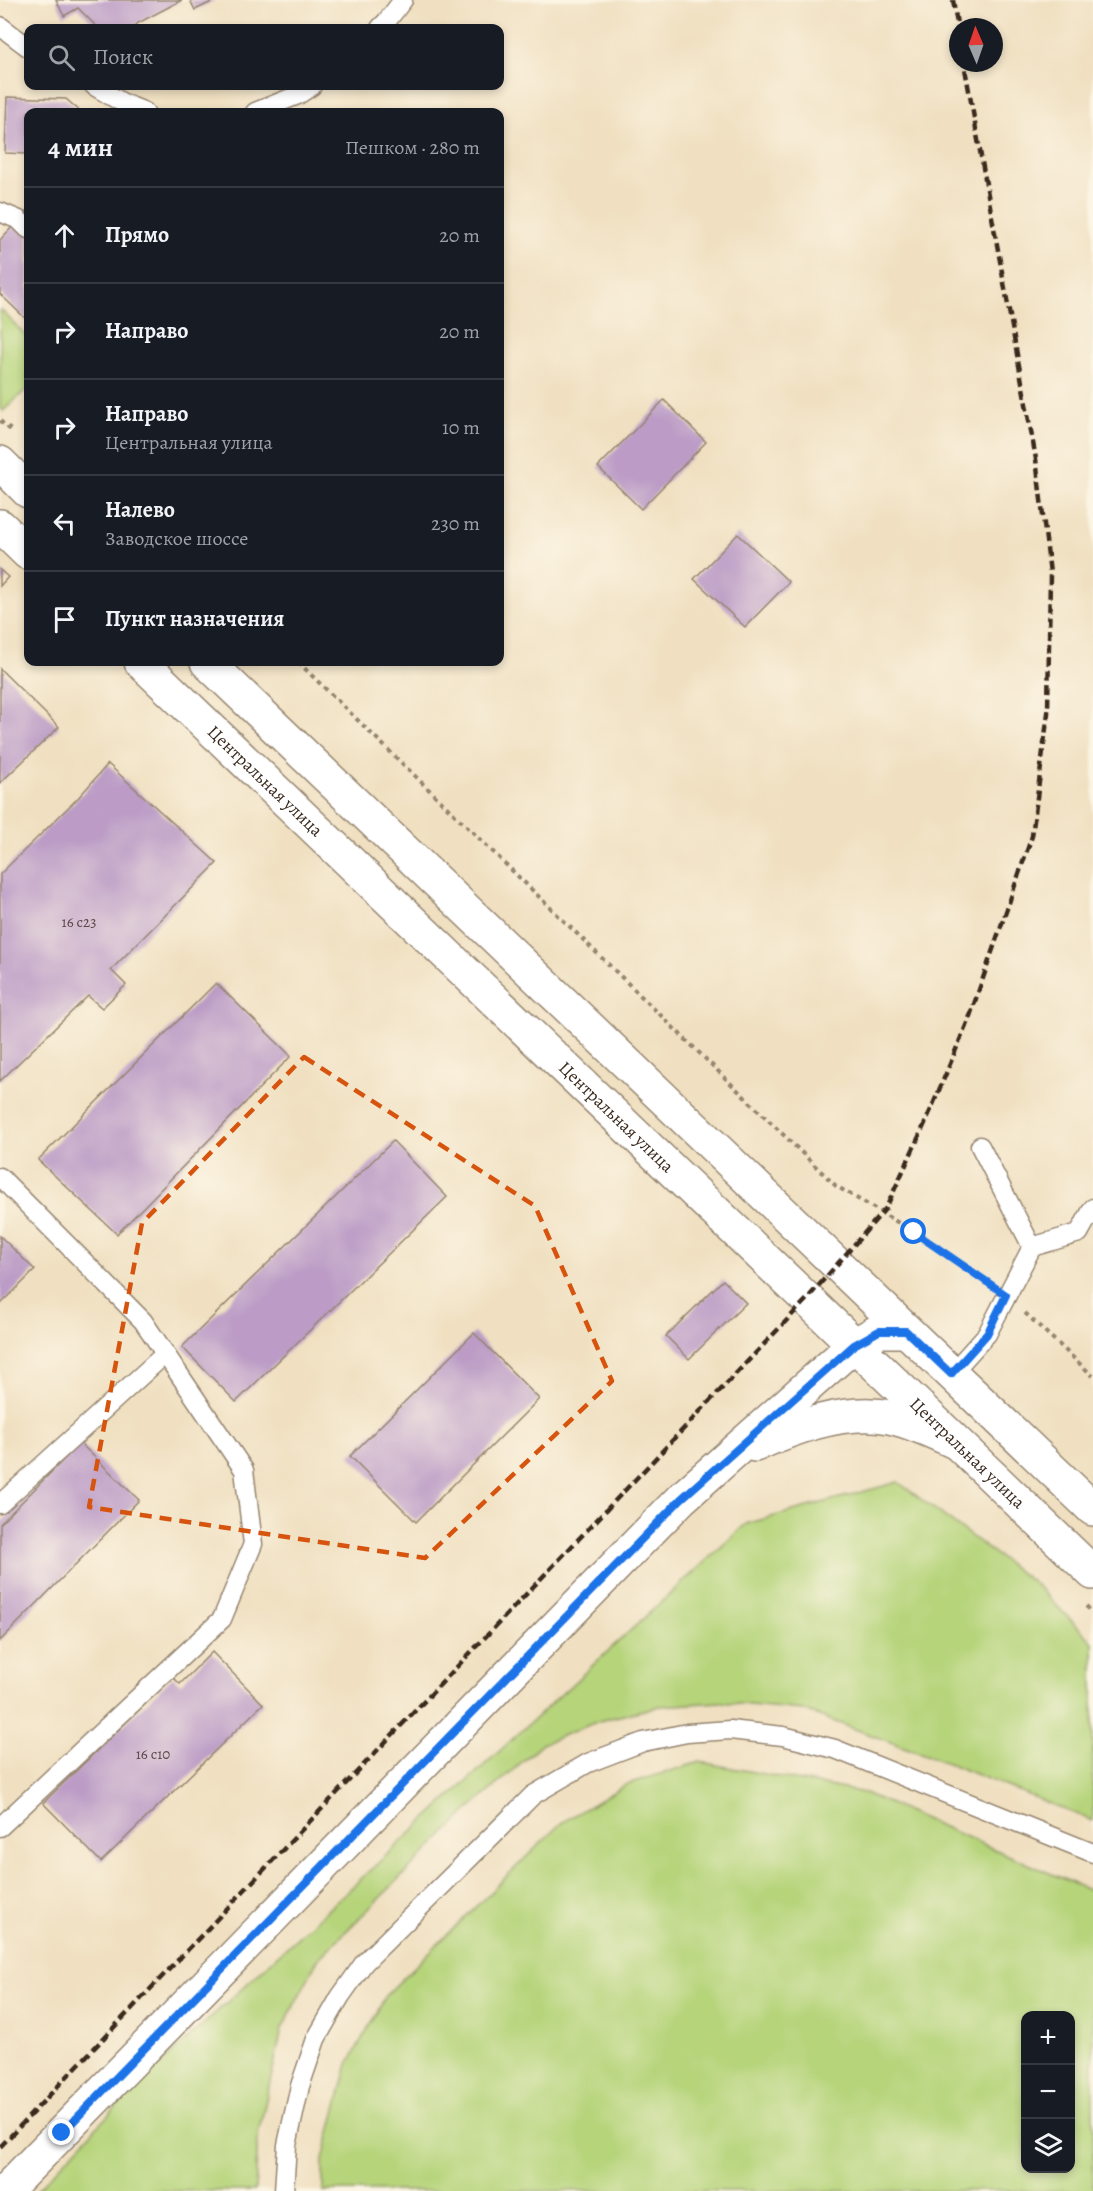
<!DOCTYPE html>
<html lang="ru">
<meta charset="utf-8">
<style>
:root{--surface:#171b24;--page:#242831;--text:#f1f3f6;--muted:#9ea1a6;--line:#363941}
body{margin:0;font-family:Alegreya,serif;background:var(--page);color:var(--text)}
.controls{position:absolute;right:18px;bottom:18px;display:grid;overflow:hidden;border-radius:12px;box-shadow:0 3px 9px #0003}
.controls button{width:54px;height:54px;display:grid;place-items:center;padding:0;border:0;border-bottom:2px solid var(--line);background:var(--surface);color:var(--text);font:30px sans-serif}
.compass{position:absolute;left:949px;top:18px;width:54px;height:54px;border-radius:50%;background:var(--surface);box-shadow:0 3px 9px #0003;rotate:358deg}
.stop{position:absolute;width:18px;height:18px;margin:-14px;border:4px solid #1a73e8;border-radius:50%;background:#fff}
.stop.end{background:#1a73e8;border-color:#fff;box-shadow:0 2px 6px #0008}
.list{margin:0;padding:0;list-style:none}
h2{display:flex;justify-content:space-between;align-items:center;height:78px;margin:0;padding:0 24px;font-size:26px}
h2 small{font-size:20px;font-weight:400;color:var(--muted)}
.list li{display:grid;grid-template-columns:39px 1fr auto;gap:18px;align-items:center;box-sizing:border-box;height:96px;padding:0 24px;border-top:2px solid var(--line)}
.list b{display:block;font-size:22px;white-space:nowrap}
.list p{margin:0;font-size:20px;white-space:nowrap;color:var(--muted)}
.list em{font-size:20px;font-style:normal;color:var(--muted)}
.icon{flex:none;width:33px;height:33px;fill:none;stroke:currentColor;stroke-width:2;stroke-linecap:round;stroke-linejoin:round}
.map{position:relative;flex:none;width:1093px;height:2191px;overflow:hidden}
.search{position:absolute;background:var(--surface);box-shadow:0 3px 9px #0003;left:24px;top:24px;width:480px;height:66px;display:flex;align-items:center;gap:15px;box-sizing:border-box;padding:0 21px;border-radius:12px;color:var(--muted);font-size:22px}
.panel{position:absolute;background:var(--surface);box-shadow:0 3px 9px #0003;left:24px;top:108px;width:480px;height:558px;border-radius:12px}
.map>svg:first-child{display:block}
</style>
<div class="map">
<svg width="1093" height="2191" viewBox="0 0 1093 2191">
<rect width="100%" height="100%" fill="#fcf5e5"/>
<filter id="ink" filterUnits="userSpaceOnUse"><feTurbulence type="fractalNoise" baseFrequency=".0167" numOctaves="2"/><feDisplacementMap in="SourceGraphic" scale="12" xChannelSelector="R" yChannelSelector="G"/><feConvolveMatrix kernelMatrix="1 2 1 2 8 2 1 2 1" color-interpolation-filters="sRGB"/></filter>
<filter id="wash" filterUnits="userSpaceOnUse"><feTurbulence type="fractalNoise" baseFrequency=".008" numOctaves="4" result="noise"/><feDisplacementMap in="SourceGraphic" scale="24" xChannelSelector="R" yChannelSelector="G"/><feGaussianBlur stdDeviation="1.35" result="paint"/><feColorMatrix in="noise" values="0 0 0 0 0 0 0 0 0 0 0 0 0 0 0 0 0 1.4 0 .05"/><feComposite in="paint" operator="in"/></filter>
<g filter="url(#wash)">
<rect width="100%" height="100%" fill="#f0e0c1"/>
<path fill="#b6d47a" stroke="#787f4c" stroke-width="1.5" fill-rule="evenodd" d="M0,309L27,337L28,388L3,411L0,408Z
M898,1482L1035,1584L1093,1642V1821L945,1762L803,1710L720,1702L660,1706L599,1721L542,1744L475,1804L318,1959L282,2029L258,2135L255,2191H36L134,2088L746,1524Z
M700,1762L865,1793L1093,1892V2191H323V2159L348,2064L387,1994L561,1823L627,1784ZM1026,2016H1070V2168H1026Z"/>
<g id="blocks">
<path fill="#bc9cc6" d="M56,0H182L138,23L133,28H98L78,8L64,16Z
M190,0H216L195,10Z
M7,97L66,99L81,112H28V154L5,153Z
M28,210V321L0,294V240Z
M664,400L706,442L641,509L598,467Z
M738,534L789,582L745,627L694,579Z
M0,570L8,577L0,586Z
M0,669L59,727L0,783Z
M108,764L217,863L111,970L126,985L102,1008L88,996L0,1081V874L78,798Z
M216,983L291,1056L117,1234L38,1160Z
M393,1141L447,1197L236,1402L182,1347Z
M0,1236L35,1270L0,1305Z
M723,1280L746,1303L689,1359L666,1336Z
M474,1333L539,1399L416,1522L350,1456Z
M80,1443L139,1500L0,1641V1524Z
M212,1652L263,1704L101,1862L43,1803L173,1677L180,1684Z"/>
</g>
</g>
<g filter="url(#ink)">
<use href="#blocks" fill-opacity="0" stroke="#968570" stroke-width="1.5"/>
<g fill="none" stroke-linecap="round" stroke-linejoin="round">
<g stroke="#968570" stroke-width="21">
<path id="service" d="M0,26L28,47
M380,28L387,21L403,0
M94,86L123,103L145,112
M255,112L298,95L312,86
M0,212L19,220L28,229
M980,1146L1032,1247
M0,1177L143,1321L244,1470L253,1544L222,1619L0,1827
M951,1374L987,1334L1032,1247L1079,1233L1093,1208
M0,1504L165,1354
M284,2191L287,2145L300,2086L316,2039L340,1997L364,1963L533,1795L588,1763L643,1742L687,1733L730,1730L783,1736L835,1749L1093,1853"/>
</g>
<g stroke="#968570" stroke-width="36">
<path id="tertiary" d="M755,1445C794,1427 846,1408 890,1417C912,1422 934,1432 955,1442
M5,2191L681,1499L854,1345L879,1331H906"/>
</g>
<g stroke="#968570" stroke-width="36">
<g id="secondary">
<path d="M0,463L28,491"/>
<path d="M0,526L28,553"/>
<path id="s1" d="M141,662L1093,1573"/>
<path d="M207,662L1093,1509"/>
</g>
</g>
<path stroke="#968570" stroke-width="4" stroke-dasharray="4.5 4.5" stroke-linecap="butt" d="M0,421L12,431
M298,662L836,1186L914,1232L987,1282
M1025,1313L1093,1376
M1086,1606L1093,1613"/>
<use href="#service" stroke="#fff" stroke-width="18"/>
<use href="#tertiary" stroke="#fff" stroke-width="33"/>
<use href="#secondary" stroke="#fff" stroke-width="33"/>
<path stroke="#3b2a1e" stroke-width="4.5" stroke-dasharray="9 4.5" stroke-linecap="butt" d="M953,0L958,30
M0,2147L807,1299L886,1208L927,1119L970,1016L1032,836L1048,713L1050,573L1036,459L964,63"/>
</g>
</g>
<g fill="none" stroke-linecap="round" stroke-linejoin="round" filter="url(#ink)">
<path stroke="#1a73e8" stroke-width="8" d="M62,2133L681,1499L854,1345L879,1331H906L951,1374L987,1334L1006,1295L914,1232"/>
</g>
<path fill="none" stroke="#d7540e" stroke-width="4.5" stroke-dasharray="12 8" stroke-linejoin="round" d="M304,1057L535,1206L612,1381L425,1558L89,1507L142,1223Z"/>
<g text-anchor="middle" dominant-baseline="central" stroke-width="4.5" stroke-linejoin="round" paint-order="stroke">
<g font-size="15" fill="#5b4648">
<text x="79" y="922">16 с23</text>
<text x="153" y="1754">16 с10</text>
</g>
<g font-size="18" fill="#3b2a1e" stroke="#fcf5e5">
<text stroke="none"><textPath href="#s1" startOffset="172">Центральная улица</textPath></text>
<text stroke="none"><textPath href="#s1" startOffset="658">Центральная улица</textPath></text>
<text stroke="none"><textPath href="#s1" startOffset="1144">Центральная улица</textPath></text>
</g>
</g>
</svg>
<div class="controls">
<button>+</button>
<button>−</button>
<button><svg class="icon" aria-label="layers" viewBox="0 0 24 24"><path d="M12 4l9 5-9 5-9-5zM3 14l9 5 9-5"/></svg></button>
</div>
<svg class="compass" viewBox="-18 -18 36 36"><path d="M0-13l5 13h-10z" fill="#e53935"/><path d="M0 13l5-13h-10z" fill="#9ea1a6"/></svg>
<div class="stop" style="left:914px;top:1232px"></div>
<div class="stop end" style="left:62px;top:2133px"></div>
<div class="search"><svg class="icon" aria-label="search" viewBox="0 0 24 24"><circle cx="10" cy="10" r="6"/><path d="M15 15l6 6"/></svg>Поиск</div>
<section class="panel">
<h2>4 мин<small>Пешком · 280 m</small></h2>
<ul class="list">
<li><svg class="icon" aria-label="ahead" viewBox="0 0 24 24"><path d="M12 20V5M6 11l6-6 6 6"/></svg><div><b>Прямо</b></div><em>20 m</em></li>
<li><svg class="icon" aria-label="right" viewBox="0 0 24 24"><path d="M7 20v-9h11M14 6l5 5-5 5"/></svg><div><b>Направо</b></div><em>20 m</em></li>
<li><svg class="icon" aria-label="right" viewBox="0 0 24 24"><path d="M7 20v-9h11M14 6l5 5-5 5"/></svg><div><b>Направо</b><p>Центральная улица</p></div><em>10 m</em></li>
<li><svg class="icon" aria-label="left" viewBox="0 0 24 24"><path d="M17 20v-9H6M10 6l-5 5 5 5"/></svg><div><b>Налево</b><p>Заводское шоссе</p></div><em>230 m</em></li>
<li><svg class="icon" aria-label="arrive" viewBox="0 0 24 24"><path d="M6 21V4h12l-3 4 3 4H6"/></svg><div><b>Пункт назначения</b></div></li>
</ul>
</section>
</div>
